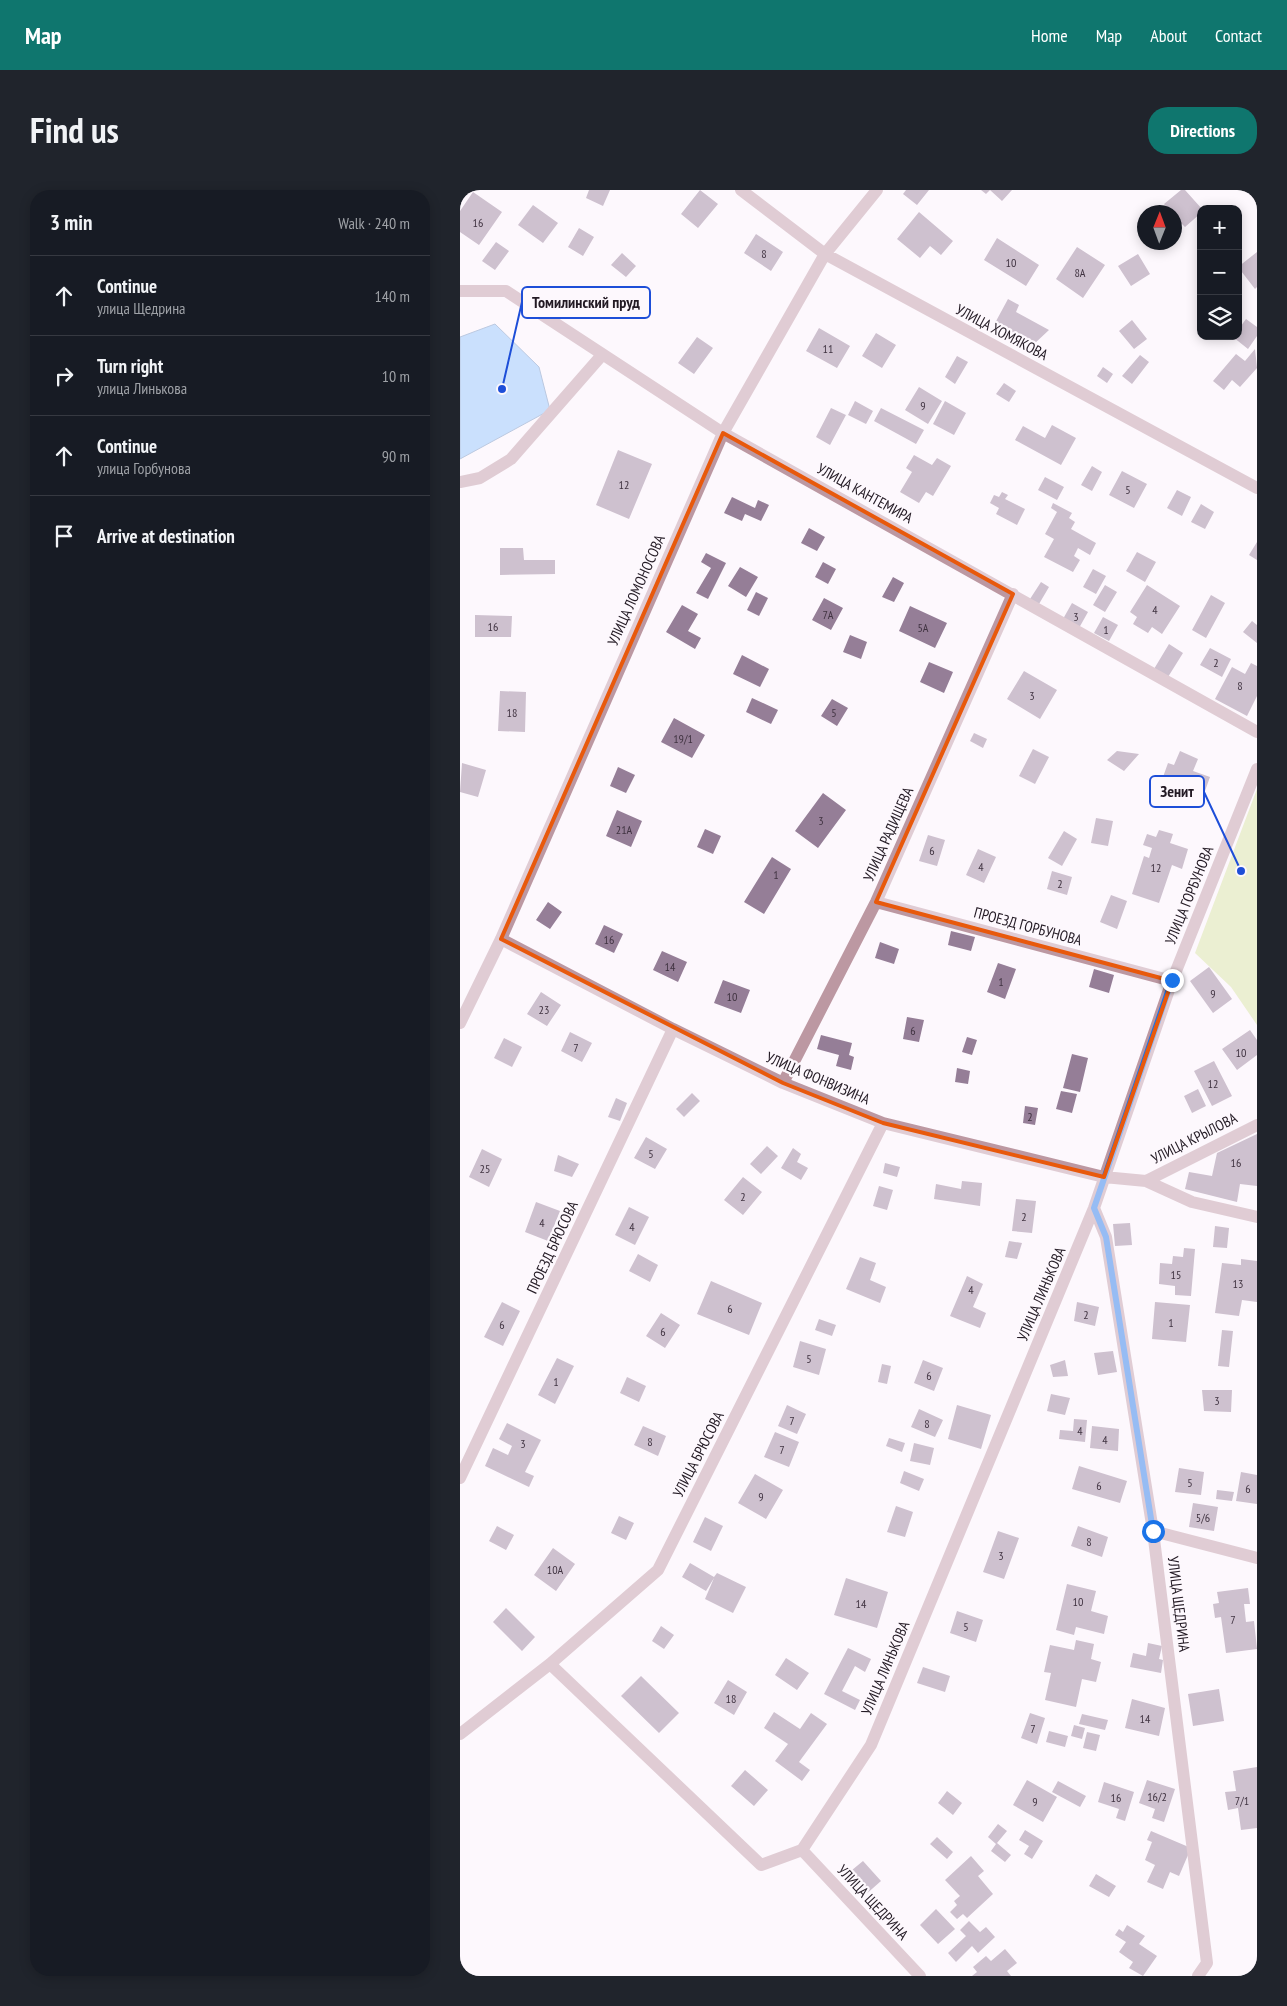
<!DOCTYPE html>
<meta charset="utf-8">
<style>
:root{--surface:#171b24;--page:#20242c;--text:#f1f3f6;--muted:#9ea1a6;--line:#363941;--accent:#0f766e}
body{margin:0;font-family:"PT Sans Narrow",sans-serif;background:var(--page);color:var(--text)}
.controls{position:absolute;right:15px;top:15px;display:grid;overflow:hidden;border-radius:10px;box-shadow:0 2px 12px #0003}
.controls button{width:45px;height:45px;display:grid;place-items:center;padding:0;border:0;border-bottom:1px solid var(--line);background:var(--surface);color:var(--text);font:25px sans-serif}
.compass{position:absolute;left:677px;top:15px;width:45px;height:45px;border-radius:50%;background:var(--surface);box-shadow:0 2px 12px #0003;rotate:1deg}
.stop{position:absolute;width:15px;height:15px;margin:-11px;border:4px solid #1a73e8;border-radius:50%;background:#fff}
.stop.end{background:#1a73e8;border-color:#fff;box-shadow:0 1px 5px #0008}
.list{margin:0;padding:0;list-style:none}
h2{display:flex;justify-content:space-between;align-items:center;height:65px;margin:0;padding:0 20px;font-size:21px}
h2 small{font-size:16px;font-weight:400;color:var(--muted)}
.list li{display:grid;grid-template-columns:32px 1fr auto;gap:15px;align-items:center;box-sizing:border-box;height:80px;padding:0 20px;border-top:1px solid var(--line)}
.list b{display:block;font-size:19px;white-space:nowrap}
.list p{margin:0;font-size:16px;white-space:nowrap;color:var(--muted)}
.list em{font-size:16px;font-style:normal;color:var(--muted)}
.icon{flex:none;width:28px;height:28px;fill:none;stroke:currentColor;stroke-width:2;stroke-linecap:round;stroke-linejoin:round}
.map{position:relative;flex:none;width:797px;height:1786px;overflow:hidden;border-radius:20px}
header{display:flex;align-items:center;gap:30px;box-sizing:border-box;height:70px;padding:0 25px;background:var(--accent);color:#fff}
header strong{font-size:24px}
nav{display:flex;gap:28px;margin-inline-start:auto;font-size:18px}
.intro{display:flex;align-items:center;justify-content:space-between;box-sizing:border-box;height:120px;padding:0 30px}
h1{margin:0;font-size:35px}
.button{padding:12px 22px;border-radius:20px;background:var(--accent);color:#fff;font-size:18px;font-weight:700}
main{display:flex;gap:30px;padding:0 30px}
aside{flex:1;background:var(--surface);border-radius:20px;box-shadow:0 2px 12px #0003}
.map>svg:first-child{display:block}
</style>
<header>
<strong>Map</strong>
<nav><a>Home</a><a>Map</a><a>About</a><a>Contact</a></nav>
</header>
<div class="intro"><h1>Find us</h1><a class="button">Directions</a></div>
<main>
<aside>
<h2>3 min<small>Walk · 240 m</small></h2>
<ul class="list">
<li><svg class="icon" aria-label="ahead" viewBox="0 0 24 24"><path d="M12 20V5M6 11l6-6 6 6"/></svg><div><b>Continue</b><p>улица Щедрина</p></div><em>140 m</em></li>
<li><svg class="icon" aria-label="right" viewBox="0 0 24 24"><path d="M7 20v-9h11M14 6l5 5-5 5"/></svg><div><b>Turn right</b><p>улица Линькова</p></div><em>10 m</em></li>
<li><svg class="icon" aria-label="ahead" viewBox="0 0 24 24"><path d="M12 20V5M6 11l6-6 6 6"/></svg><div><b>Continue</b><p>улица Горбунова</p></div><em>90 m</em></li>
<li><svg class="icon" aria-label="arrive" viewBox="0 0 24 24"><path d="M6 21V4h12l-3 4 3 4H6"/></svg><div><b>Arrive at destination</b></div></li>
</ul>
</aside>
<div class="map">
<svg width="797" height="1786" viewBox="0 0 797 1786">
<rect width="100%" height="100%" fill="#fdf8fd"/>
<path fill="#d6e49d" d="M797,599V835L771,797L735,763Z"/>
<path fill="#8cc3fd" stroke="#6c90bc" d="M35,134L79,177L90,220L0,269V147Z"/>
<path fill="#957e97" d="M129,0H150L143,16L126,8Z
M240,0L258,14L238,38L221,24Z
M446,0H469L457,15L443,4Z
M521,0H552L542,11L530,0L526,4Z
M721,0H725L742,19L741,23L725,37L714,26V22H711L704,14Z
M13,2L42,22L19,55L0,42V21Z
M73,15L98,33L83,53L58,35Z
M459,22L493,51L481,65L470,56L460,68L437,49Z
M119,38L134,47L123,66L108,57Z
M296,44L323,62L311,81L284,63Z
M537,48L579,75L566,96L524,70Z
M36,52L49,61L35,80L22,71Z
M617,57L645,75L623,108L596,89Z
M797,62V97L795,99L778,77Z
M162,63L176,76L166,87L151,75Z
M678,64L690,84L671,96L658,76Z
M548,109L559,115L556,122L589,140L574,154L535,133Z
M786,129L797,137V146L788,159L773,147L778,146V140Z
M672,130L687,149L674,159L659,141Z
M359,138L390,156L377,178L346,161Z
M416,143L436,155L422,178L402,166Z
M237,147L253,158L234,184L218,173Z
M795,159L797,178L780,197L772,190L764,200L753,191L776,164L785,171Z
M680,165L689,172L672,194L662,186Z
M497,166L508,172L495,194L485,187Z
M643,177L653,184L647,193L637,186Z
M544,193L556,201L549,212L536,204Z
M459,197L482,211L468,234L445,220Z
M395,211L413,221L406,234L388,225Z
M485,211L506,223L494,245L473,234Z
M371,218L386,225L370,255L356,247Z
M421,218L464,240L456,254L414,231Z
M592,235L616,248L601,275L555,250L563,236L585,248Z
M158,260L192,274L169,329L136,315Z
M454,265L472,275L477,268L491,276L473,306L466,302L459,313L440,302L452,282L446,278Z
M632,276L642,282L632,301L621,295Z
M662,281L687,294L674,318L649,305Z
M585,287L604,297L597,310L578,300Z
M717,300L731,307L722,326L707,318Z
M542,302L548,305L545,309L565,319L557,335L536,324L539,318L530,313L534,305L539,307Z
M272,307L295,318L298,310L309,315L301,331L285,324L282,331L264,323Z
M593,313L612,323L609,328L615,332L611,339L636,353L630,365L618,358L614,366L620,370L613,382L584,367L594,349L585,344L597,322L591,318Z
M741,314L754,322L745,339L731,332Z
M349,338L365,347L357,361L341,353Z
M797,352V370L789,365Z
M40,358H63L64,370H95V384L40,385Z
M677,362L696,372L685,392L666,381Z
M246,363L266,373L248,409L236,403L251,378L241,372Z
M363,372L376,379L368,394L355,387Z
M280,377L298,387L286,407L268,396Z
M633,379L646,386L636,404L623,397Z
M433,387L444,393L434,412L422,407Z
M581,392L589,397L579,414L570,409Z
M645,395L657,402L645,422L633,415Z
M687,395L720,416L702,444L692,437L688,443L673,434L677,427L670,422Z
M296,402L308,408L299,426L287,420Z
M751,405L765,413L746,448L732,440Z
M364,408L383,418L371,440L352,430Z
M612,413L628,422L619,438L603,429Z
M222,415L238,424L228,441L241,448L235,459L206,442Z
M450,416L487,433L475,458L439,441Z
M15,425L52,426L51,447H15Z
M643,427L658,435L649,451L634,443Z
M792,431L797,435V453L783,442Z
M390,445L407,452L401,469L383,462Z
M709,454L723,463L708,487L694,479Z
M750,458L771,469L762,487L740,475Z
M282,465L309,479L300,497L273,484Z
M469,472L493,482L484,503L460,492Z
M791,473L797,476V506L787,526L755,509L772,477L785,484Z
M564,481L597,500L580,529L547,509Z
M40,501L66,502L65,542L38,541Z
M292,508L318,520L311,534L286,522Z
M372,509L388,518L377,536L361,526Z
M214,528L245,545L232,568L201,552Z
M514,543L527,549L523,558L510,551Z
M573,559L589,567L575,594L559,586Z
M657,561L679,564L664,581L647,570Z
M720,561L738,569L733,581L750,587L741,612L709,599L712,591L703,587L708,573L714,575Z
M2,573L26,580L18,607L0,602Z
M158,577L175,585L166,603L150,596Z
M363,603L386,620L358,658L335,641Z
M157,620L182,631L171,657L146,646Z
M636,628L653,631L648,656L631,653Z
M245,639L261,646L253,664L237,657Z
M699,640L713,644L710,653L728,659L722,679L712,675L699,713L672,704L684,666L689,668L692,658L683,655L687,644L696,647Z
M604,641L617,649L602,676L588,668Z
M468,645L485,650L477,676L459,671Z
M518,659L536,667L524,693L506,685Z
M312,667L331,679L304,724L284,712Z
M592,681L612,687L607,705L587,699Z
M651,705L667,711L657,739L640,732Z
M88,712L102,722L90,739L76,730Z
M144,735L163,744L154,763L135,754Z
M491,741L515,747L511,761L488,755Z
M420,752L439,759L434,774L415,768Z
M202,761L227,772L218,792L193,780Z
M538,773L556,779L545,809L527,802Z
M749,777L772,809L753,823L730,791Z
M634,779L654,785L649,803L629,797Z
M263,790L290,800L281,823L254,813Z
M81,802L101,815L87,836L67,824Z
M447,827L464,830L459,852L443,849Z
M790,840L797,850V865L777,880L762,859Z
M110,842L132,853L122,872L101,861Z
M361,845L392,853L389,865L394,867L391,880L376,876L379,865L357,859Z
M507,847L517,850L512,865L502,862Z
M44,848L62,857L52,877L34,868Z
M612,864L628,868L620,902L603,898Z
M754,871L772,906L752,916L734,881Z
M497,878L510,881L508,894L495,892Z
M738,899L746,916L732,923L724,906Z
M601,901L617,904L612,923L596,919Z
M232,903L240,911L224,927L216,919Z
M156,908L167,913L160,931L148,927Z
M565,916L578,918L575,935L563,933Z
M797,944V996L780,994L777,1012L725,999L729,982L752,986L757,963Z
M186,947L207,959L195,979L174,968Z
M307,956L318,966L301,984L290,974Z
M333,958L341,964L337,972L348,978L341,990L321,978Z
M22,959L42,969L29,997L9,987Z
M98,965L119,974L112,987L94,981Z
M425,973L440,977L437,987L423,983Z
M283,987L302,1002L283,1025L264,1010Z
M502,991L522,993L520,1016L474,1009L476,994L501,999Z
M419,996L433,1000L427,1020L413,1016Z
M556,1009L576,1011L572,1043L552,1041Z
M76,1012L100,1021L88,1051L65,1042Z
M169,1017L189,1027L175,1055L155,1045Z
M670,1033L672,1055L655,1056L653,1034Z
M755,1036L769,1038L767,1058L753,1057Z
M549,1051L562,1053L557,1069L545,1067Z
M724,1058L735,1059L731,1106L715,1105V1096L699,1094L700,1073L712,1074L713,1066L723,1067Z
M178,1064L198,1075L190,1092L169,1081Z
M400,1067L416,1073L410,1090L426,1097L420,1113L386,1099Z
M781,1069L797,1071V1112L782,1110L779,1126L755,1123L762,1073L781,1075Z
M507,1086L523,1094L513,1117L526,1123L520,1138L490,1126Z
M251,1091L302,1113L289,1145L237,1124Z
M42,1112L60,1121L43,1156L24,1147Z
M617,1112L639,1117L635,1136L614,1131Z
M695,1112L730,1115L726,1152L692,1149Z
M201,1123L220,1135L205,1158L186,1146Z
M359,1129L376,1135L372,1146L355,1140Z
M762,1140L773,1141L769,1177L758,1176Z
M340,1151L366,1159L359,1185L333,1177Z
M653,1161L657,1182L638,1185L634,1163Z
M97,1168L114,1176L95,1214L78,1205Z
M463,1170L483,1178L474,1201L454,1193Z
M605,1170L608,1186L593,1187L590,1175Z
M422,1174L431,1176L427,1194L418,1192Z
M167,1187L186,1196L179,1212L160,1203Z
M742,1200H772L771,1222L744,1221Z
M591,1204L610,1208L605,1225L587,1221Z
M327,1215L346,1224L337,1244L318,1236Z
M497,1215L531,1225L521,1259L488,1249Z
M459,1219L483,1230L475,1247L451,1237Z
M614,1229L627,1230L625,1252L599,1249L600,1240L613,1241Z
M47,1233L81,1250L65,1282L74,1286L69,1297L25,1276L33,1258L48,1265L52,1256L39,1249Z
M183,1236L206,1246L198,1266L174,1255Z
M632,1236L659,1239L658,1261L630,1258Z
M315,1242L339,1252L329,1277L304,1267Z
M429,1248L445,1253L442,1262L426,1256Z
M454,1253L474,1258L470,1275L450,1271Z
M619,1276L667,1291L660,1313L612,1299Z
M719,1278L744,1282L741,1305L715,1302Z
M444,1281L464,1289L459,1301L440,1293Z
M781,1282L797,1285V1314L776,1311Z
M295,1284L323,1300L306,1329L278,1313Z
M757,1300L774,1302L772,1311L756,1309Z
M733,1313L758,1317L754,1341L729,1337Z
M436,1316L453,1322L445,1347L427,1342Z
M159,1326L174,1333L166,1350L151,1343Z
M245,1327L263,1336L251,1361L233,1352Z
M37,1336L54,1345L46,1360L29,1351Z
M618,1336L648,1347L642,1367L611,1356Z
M538,1341L559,1348L544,1389L523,1382Z
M93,1358L115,1374L96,1401L74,1385Z
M230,1373L254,1387L257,1383L286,1397L273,1423L245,1409L254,1388L246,1401L222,1387Z
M386,1388L428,1402L417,1438L374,1425Z
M607,1394L636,1401L631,1421L648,1426L644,1444L616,1437L614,1445L596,1440Z
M788,1398L790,1414H784L786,1432L794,1431L797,1459L766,1463L761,1427L755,1428L753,1414L759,1413L757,1402Z
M46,1418L75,1447L62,1461L33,1432Z
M497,1421L523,1430L516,1452L490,1443Z
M201,1436L214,1445L204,1459L192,1451Z
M616,1450L634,1454L631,1469L641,1472L636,1492L622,1489L616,1517L585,1510L591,1483L584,1482L590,1455L614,1460Z
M688,1453L702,1456L699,1469L703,1470L701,1483L670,1477L673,1463L686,1466Z
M388,1458L411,1469L405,1482L395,1476L382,1501L400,1510L395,1520L364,1504Z
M326,1468L349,1483L337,1500L315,1485Z
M463,1477L490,1486L485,1502L457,1493Z
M181,1486L219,1523L199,1543L161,1506Z
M268,1490L287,1502L274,1525L254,1513Z
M759,1499L764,1531L733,1536L728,1504Z
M672,1509L705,1518L699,1546L665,1538Z
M314,1522L340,1539L351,1523L367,1534L339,1572L350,1580L342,1591L315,1571L328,1554L304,1538Z
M570,1523L585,1528L577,1554L561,1548Z
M622,1524L648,1530L645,1540L619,1534Z
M614,1535L625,1538L622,1549L611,1546Z
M589,1541L608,1546L605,1557L586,1552Z
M627,1542L640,1545L636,1561L623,1558Z
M797,1577V1638L781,1640L778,1618L768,1620L765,1602L776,1601L773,1581Z
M285,1580L308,1600L294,1616L271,1596Z
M567,1590L597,1607L583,1632L553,1615Z
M687,1590L715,1599L704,1632L692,1628L695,1619L679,1613Z
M598,1591L626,1606L620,1617L592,1602Z
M644,1592L674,1602L665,1631L656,1628L659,1619L638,1612Z
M487,1601L502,1613L493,1625L478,1613Z
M538,1634L547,1641L537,1653L551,1665L545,1672L531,1661L536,1654L528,1647Z
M565,1640L583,1651L572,1669L564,1664L569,1656L559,1650Z
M691,1641L731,1658L719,1686L710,1682L703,1699L687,1692L695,1675L685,1670L692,1652L687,1650Z
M477,1647L493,1662L487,1669L470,1654Z
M511,1666L524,1681L518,1686L533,1704L507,1728L503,1724L497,1729L490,1722L497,1715L494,1711L500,1706L485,1690Z
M403,1671L421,1691L404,1706L386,1685Z
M636,1684L656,1696L649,1707L629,1696Z
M476,1719L495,1739L478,1754L460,1735Z
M509,1731L520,1742L526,1737L535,1747L518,1763L512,1756L496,1772L488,1763L506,1746L500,1740Z
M667,1735L685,1746L679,1754L697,1766L683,1786L669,1778L673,1772L659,1762L666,1752L655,1745L659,1739L663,1742Z
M545,1759L557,1773L547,1781L551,1786H512L517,1782L513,1777L526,1766L531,1771Z"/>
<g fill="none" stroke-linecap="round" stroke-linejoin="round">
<path stroke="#bc98a2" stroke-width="12" d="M281,0L365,64L797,298
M0,101H46L263,243L797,542
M0,292L20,288L51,269L142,165
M416,712L712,791
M41,749L213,839L323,893L423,933L644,987L686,991L732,1012L797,1027
M0,833L41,749L263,243L365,64L417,0
M323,893L416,712L553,404
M686,991L797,935
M634,1018L646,1047L693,1341L747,1773L738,1786
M0,1288L213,839
M693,1341L797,1368
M90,1474L301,1675L342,1660L411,1555L634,1018L712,791L797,579
M0,1544L90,1474L198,1380L423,933
M342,1660L460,1786"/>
</g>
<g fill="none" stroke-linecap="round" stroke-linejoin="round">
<path stroke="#1a73e8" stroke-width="6" d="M693,1341L646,1047L634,1018L712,790"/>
</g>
<path d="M0 0H797V1786H0ZM263,243L553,404L416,712L712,791L644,987L423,933L323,893L41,749Z" fill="#fdf8fd" fill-opacity=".55" fill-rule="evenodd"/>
<path fill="none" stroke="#e8590c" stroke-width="4" stroke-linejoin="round" d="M263,243L553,404L416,712L712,791L644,987L423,933L323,893L41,749Z"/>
<g text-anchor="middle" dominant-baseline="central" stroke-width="4.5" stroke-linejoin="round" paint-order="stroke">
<g font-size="12" fill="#403341">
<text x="18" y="32">16</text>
<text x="304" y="63">8</text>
<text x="551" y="72">10</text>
<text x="620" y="82">8А</text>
<text x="368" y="158">11</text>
<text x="463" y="215">9</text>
<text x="164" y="294">12</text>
<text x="668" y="299">5</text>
<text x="695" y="419">4</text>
<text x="368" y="424">7А</text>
<text x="616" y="426">3</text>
<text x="33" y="436">16</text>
<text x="463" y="437">5А</text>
<text x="646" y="439">1</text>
<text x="756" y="472">2</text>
<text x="780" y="495">8</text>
<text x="572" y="505">3</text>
<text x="52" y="522">18</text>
<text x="374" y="522">5</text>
<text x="223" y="548">19/1</text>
<text x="361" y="630">3</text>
<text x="164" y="639">21А</text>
<text x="472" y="660">6</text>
<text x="521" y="676">4</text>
<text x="696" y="677">12</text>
<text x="316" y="684">1</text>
<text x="600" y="693">2</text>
<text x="149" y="749">16</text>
<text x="210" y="776">14</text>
<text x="541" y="791">1</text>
<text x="753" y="803">9</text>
<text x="272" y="806">10</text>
<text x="84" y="819">23</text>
<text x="453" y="840">6</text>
<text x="116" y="857">7</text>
<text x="781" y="862">10</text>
<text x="753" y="893">12</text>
<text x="570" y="926">2</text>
<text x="191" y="963">5</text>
<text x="776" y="972">16</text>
<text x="25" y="978">25</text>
<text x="283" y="1006">2</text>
<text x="564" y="1026">2</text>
<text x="82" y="1032">4</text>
<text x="172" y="1036">4</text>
<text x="716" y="1084">15</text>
<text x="778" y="1093">13</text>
<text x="511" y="1099">4</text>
<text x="270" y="1118">6</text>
<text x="626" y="1124">2</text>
<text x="711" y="1132">1</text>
<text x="42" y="1134">6</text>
<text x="203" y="1141">6</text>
<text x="349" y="1168">5</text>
<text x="469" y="1185">6</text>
<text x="96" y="1191">1</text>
<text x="757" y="1210">3</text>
<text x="332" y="1230">7</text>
<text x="467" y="1233">8</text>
<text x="620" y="1240">4</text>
<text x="645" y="1249">4</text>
<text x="190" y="1251">8</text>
<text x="63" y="1253">3</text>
<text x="322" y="1259">7</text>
<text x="730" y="1292">5</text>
<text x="639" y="1295">6</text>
<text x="788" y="1298">6</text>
<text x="301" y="1306">9</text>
<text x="743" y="1327">5/6</text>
<text x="629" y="1351">8</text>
<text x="541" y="1365">3</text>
<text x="95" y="1379">10А</text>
<text x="618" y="1411">10</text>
<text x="401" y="1413">14</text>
<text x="773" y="1429">7</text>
<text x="506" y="1436">5</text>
<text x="271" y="1508">18</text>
<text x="685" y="1528">14</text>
<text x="573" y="1538">7</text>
<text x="697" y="1606">16/2</text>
<text x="656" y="1607">16</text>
<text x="782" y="1610">7/1</text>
<text x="575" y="1611">9</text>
</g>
<g font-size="15" fill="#231a24" stroke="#fdf8fd">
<text transform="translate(542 142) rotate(28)">УЛИЦА ХОМЯКОВА</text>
<text transform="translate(405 303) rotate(29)">УЛИЦА КАНТЕМИРА</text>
<text transform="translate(176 400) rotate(-66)">УЛИЦА ЛОМОНОСОВА</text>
<text transform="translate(428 644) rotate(-66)">УЛИЦА РАДИЩЕВА</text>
<text transform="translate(729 705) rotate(-68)">УЛИЦА ГОРБУНОВА</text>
<text transform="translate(568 736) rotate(15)">ПРОЕЗД ГОРБУНОВА</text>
<text transform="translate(358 888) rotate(23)">УЛИЦА ФОНВИЗИНА</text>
<text transform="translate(734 948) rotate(-27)">УЛИЦА КРЫЛОВА</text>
<text transform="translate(92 1057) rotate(-65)">ПРОЕЗД БРЮСОВА</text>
<text transform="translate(581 1104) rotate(-67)">УЛИЦА ЛИНЬКОВА</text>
<text transform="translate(238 1264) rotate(-63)">УЛИЦА БРЮСОВА</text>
<text transform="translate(719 1414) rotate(83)">УЛИЦА ЩЕДРИНА</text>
<text transform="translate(425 1478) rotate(-67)">УЛИЦА ЛИНЬКОВА</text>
<text transform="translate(413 1712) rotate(47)">УЛИЦА ЩЕДРИНА</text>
</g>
</g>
<path fill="none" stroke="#1d4ed8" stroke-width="2" d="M42 199L62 112M781 681L744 602"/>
<g fill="#1d4ed8" stroke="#fdf8fd" stroke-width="2">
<circle cx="42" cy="199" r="5"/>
<circle cx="781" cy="681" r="5"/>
</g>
<g fill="#fdf8fd" stroke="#1d4ed8" stroke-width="2">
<rect x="62" y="97" width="128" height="31" rx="5"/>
<rect x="690" y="586" width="54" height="31" rx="5"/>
</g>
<g font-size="16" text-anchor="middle" font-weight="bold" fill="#231a24">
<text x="126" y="118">Томилинский пруд</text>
<text x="717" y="607">Зенит</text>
</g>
</svg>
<div class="controls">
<button>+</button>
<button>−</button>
<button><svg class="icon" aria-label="layers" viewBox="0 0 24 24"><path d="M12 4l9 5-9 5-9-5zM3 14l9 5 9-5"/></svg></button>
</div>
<svg class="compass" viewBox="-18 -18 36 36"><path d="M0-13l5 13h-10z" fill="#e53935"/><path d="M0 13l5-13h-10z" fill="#9ea1a6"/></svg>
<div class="stop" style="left:693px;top:1341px"></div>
<div class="stop end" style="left:712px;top:790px"></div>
</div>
</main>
